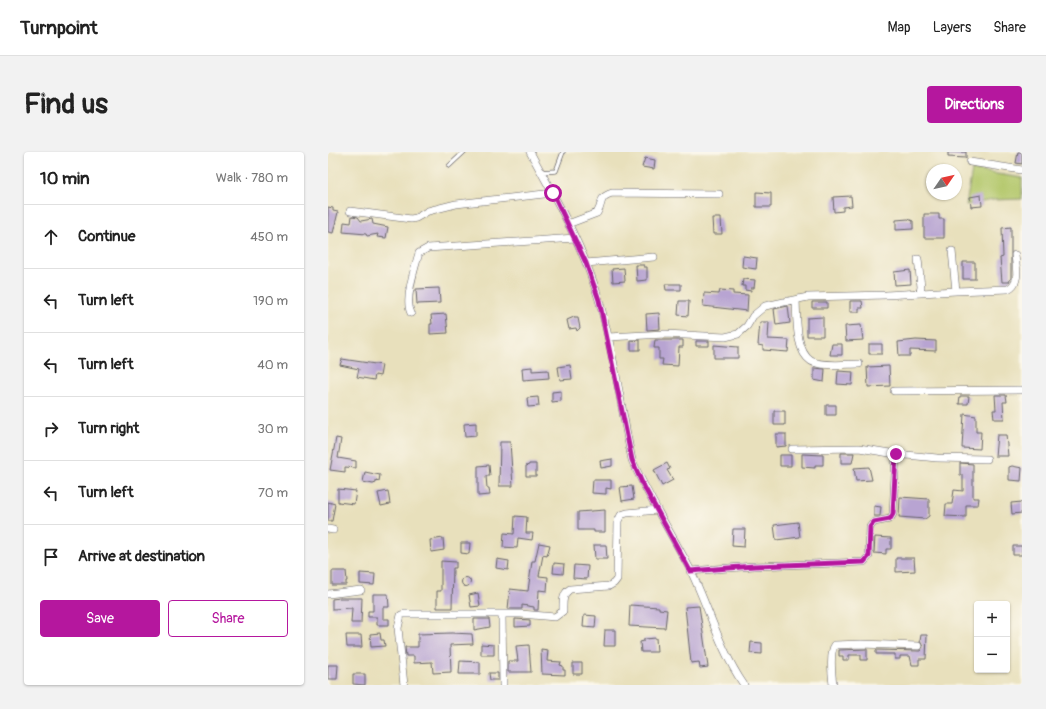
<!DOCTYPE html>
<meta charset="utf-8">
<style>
:root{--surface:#fff;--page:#f2f2f2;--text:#222;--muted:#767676;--line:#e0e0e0;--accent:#b5179e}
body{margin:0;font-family:Pangolin,sans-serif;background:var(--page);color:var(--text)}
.controls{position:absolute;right:12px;bottom:12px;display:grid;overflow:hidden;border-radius:4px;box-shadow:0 1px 3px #0004}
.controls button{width:36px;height:36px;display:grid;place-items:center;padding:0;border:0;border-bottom:1px solid var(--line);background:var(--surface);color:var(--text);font:20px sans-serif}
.compass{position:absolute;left:598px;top:12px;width:36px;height:36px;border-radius:50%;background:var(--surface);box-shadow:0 1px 3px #0004;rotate:56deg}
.stop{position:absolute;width:12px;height:12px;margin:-9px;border:3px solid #b5179e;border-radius:50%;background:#fff}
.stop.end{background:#b5179e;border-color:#fff;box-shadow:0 1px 4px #0008}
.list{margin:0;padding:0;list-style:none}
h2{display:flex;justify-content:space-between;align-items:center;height:52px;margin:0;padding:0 16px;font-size:17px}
h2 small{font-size:13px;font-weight:400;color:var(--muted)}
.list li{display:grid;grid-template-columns:26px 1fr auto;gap:12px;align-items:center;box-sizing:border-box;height:64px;padding:0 16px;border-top:1px solid var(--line)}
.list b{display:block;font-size:15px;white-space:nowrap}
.list em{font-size:13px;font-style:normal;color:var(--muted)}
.actions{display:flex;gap:8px;padding:12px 16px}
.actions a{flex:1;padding:9px 0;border:1px solid var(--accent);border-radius:4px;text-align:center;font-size:14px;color:var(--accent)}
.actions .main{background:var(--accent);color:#fff}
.icon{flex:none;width:22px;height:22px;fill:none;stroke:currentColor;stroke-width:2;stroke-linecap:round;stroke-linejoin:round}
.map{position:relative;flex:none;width:694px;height:533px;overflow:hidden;border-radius:4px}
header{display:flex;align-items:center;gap:24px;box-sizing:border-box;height:56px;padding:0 20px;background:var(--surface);border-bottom:1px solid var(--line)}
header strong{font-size:19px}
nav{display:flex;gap:22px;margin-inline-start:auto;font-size:14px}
.intro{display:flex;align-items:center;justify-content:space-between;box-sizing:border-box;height:96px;padding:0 24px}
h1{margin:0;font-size:28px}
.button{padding:10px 18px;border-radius:4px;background:var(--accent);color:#fff;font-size:14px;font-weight:700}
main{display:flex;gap:24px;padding:0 24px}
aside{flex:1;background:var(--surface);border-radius:4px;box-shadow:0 1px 3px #0004}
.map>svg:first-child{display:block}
</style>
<header>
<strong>Turnpoint</strong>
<nav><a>Map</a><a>Layers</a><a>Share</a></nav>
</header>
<div class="intro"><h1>Find us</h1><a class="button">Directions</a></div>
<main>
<aside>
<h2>10 min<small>Walk · 780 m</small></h2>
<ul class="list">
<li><svg class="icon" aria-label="ahead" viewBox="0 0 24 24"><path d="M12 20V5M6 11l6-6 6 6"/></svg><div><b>Continue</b></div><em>450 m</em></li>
<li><svg class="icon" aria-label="left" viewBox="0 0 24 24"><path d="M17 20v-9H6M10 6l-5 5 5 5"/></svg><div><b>Turn left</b></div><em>190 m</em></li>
<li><svg class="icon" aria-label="left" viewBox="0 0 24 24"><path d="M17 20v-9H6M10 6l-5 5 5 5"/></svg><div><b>Turn left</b></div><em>40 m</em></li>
<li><svg class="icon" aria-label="right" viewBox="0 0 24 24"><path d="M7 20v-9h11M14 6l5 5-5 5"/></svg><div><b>Turn right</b></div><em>30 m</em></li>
<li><svg class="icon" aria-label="left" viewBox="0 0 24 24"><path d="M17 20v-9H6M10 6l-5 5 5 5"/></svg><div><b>Turn left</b></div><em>70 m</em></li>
<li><svg class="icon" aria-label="arrive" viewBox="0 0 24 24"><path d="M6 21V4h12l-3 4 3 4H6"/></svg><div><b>Arrive at destination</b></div></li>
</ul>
<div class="actions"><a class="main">Save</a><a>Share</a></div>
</aside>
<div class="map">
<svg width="694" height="533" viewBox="0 0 694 533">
<rect width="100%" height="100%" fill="#fbf7ec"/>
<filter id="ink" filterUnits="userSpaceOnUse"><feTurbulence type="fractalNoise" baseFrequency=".025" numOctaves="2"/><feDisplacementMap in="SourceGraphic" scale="8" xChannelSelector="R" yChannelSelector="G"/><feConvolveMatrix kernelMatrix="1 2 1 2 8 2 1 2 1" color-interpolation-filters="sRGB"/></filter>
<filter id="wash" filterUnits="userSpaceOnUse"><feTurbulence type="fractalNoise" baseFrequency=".012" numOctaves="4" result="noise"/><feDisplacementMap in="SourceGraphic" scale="16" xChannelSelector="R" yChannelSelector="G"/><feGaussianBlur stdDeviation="0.9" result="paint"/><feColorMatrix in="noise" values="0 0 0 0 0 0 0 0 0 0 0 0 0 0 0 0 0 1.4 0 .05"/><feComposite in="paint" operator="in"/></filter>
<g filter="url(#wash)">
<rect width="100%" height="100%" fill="#e8e0bc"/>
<path fill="#b3c76a" stroke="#6a7452" d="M644,18L694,26V47L665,48L638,53Z"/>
<g id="blocks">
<path fill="#b8a4d2" d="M620,0H638V6L620,5Z
M690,0H694V12L688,11Z
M317,6L327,8L326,17L314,15Z
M428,40L443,41V55H428Z
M653,43L654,54L643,55L642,45Z
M523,44L524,54L515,55V59L506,60L505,45Z
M0,55L5,56V59L10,60L5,81L0,80Z
M596,62H611V67H616V86H596Z
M24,64L30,65L33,69L44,67L45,72L60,75L58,86L49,85L50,82L39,84L38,82L15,80L16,70L23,71Z
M384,66H393L394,82H385Z
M580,67L585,69V77L568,78V68Z
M683,75V126L681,130H674L672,106L675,105L674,76Z
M415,104L429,106L428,117L414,115Z
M635,110H647V127H635Z
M308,113H316V115H319V128L309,129Z
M296,116L297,129L285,130L284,117Z
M582,118L583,132L567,133L566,120Z
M415,127L427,128L426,136H423V139L417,138V134H414Z
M337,132H353V138H338Z
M111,136L112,151L89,152L88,137Z
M392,138L405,139V142L420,143L419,159L375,154L376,141L391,142Z
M351,149H361L360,164L350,163Z
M522,149H534L535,156H531V160H522Z
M484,150H499V156H484Z
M460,154L462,171L448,173L446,157Z
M331,161L332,177L319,178L318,162Z
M118,162L120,181L102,182V172H104L103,163Z
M246,165V166H250L252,176L249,179L248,176L241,177L239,168Z
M495,165V184H479V166Z
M432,170H441L440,187L461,188L460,200L435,198V194L430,193Z
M533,173L535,188L518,189L517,174Z
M312,188V198H303V189Z
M327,188H355V195H351L350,214L334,213L335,207H331V196H326Z
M588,188L608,189V199L582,198V204H571L570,190Z
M368,189H381V194H368Z
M504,192H514V203H502Z
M541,192H554V202H541Z
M386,193L410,195V206H386Z
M14,207L54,213L52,224L47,223L46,228L29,225L31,217L12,213Z
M242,213L244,227L232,228L230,215Z
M561,214L562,234L540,235L539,215Z
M204,215V219L220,218L221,226L195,228L194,216Z
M486,216L497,217L496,230L486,228Z
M510,219L525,220L524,233L509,232Z
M233,239V249L224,250V240Z
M667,243H678L679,250H675L676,267H666L665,258H668Z
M632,244H641L640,252H631Z
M210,245L211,254L200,255L199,246Z
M498,253H508V263H498Z
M446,259H457V273H446Z
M636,262L648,264V280H653L652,297L634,296Z
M148,271V284L137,285L136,272Z
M448,282H458V294L448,295Z
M669,283H678L680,304H667Z
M8,286L13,287L10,306L28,309V316L17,315V320L2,318Z
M172,290H182L185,334H171Z
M513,301H526L524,311H513Z
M474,302L495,303V313H487V316L474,315Z
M452,303H463V314H452Z
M284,307V314L273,316L272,309Z
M339,311L342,317L339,318L345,328L334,334L326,318Z
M632,311L645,312V346H651L650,353H638V365L617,364L618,352H624L626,338L635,339V323H632Z
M201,312H208V324H198V314L201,313Z
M161,313L162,324H158L159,336H161L162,343L150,344V314Z
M684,314L694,316L693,329L681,328V315Z
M541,315L544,328L528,329L526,316Z
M37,320L52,323L51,329L48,328V331L45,332L35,330Z
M265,328H283V337L278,336V342L264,341Z
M304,334L306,347L294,349L292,335Z
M10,337L28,339L26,352L10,350Z
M60,339L62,352L53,354L50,341Z
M572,345L601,347V364L597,367L571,365Z
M0,350L7,352L4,369H0Z
M694,350V361L684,362L683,351Z
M546,354L553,355L552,364H546Z
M277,358V380H266V378H250V360Z
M187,364L199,365L198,381H205L204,388L190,386L189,396L175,395L176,381L186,382Z
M470,370L472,385L448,388L446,373Z
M405,377H417L416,395L404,394Z
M547,385L563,386V397H558V402L546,401Z
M115,386L116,398L103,400L102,388Z
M133,391H142L141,402L133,401Z
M211,391L222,393L219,404L215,403L211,424L220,425L219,439L211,438L210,458H206V455L194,453V457H180L182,437L200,439L204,409H207Z
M266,393H278L279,407H267Z
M685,394H694V403H685Z
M568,406H586L587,419L568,420Z
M169,407L181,409L180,418L168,416Z
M113,409L128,410V416H125L124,456H109V439H113Z
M226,411L236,412L235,422L225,421Z
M246,413L260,414L259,427L245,426Z
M4,419H18L19,429H18V433H4Z
M32,421L47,422L46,433L32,432Z
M133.5 430a4.5 4.5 0 1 1 9 0a4.5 4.5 0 1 1-9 0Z
M150,441L152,454L143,455L141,443Z
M45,442H60L61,455H55V467H61V473H49V465H40V459H45Z
M12,446H34L33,471H23L24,456L4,457V447Z
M302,453L331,455V457L339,458L337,476L301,474Z
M371,454L380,515L372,516L371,510L363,511L357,455Z
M256,463L268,464L267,476L255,475Z
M146,467H161L162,475L146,478Z
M187,467L202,468V474L187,475Z
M277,478H287V494H276Z
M52,481L53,488H56L57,494L43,495L42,482Z
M124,481L144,482L145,492L122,493L123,520L105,521L104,510L86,511V504H78L77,495H90V482Z
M18,483H33L34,495H19Z
M593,483H599L598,507H591V513H584L582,504H572V507H567V502H548V498L592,499L595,495L592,489Z
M328,486L329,500H313L312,490L316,489V487Z
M423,490L434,491V502L422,501Z
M153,492L166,493V503H153Z
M201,493L203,520H180V509H190L188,494Z
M213,497L220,498L219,509L233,510L232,513L235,514V518H237V523L214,522Z
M539,497V508H533V503H521V508H515V504H511V498Z
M132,509L152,510V522H131Z
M245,511H254V522H245Z
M0,513H10L9,527H0Z
M161,521H170V528H162Z
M25,522H37V533L25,532Z"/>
</g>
</g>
<g filter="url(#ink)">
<use href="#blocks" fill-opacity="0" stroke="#676468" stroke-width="1"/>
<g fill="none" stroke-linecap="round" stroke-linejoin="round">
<g stroke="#676468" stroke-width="5">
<path id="lane" d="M121,14L136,0
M213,20L228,19L235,0"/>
</g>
<g stroke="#676468" stroke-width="8">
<path id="street" d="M202,0C228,47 256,96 271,148C286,200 293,255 304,308C321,347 344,382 363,419C381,457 392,498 416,533
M642,10L694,18
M22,59L83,67L88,66L100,59L128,52L225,41
M240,72L269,61C276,51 269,46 284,41L391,42
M590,107L593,135L592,140
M258,111L326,105
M628,139L680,137C693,131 688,115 687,103
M468,148C469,164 467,199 483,209C493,215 519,212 531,212
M83,161C76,148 87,115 91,101L100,96L247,86
M280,185L337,182L397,185L410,182L419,174L425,164L437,154L480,145L558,143L628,139L624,99
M566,239L694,238
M464,297L531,296L568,302
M0,377L5,378
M362,419L426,414L536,410L541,404L542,375L546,370L562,367L565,362L568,302L609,306L659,307
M0,442L33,438
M174,463L175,533
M76,533L70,476L73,463L76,462H193L227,465L235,459C235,451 234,442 242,437L281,434L286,431L289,427L290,369L293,363L299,361L329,358
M505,533C504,524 501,500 507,493L533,492L590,494"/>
</g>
<use href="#lane" stroke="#fff" stroke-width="3.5"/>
<use href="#street" stroke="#fff" stroke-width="7"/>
</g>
</g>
<g fill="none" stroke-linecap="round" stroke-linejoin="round" filter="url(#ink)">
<path stroke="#b5179e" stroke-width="5" d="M225,41L258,111L271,148L304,308L314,331L362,419L426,414L536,410L541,404L542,375L546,370L562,367L565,362L568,302"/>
</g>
</svg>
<div class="controls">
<button>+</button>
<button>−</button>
</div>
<svg class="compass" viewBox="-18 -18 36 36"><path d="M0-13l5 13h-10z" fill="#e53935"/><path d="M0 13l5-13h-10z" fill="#767676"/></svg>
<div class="stop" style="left:225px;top:41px"></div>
<div class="stop end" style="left:568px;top:302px"></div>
</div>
</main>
